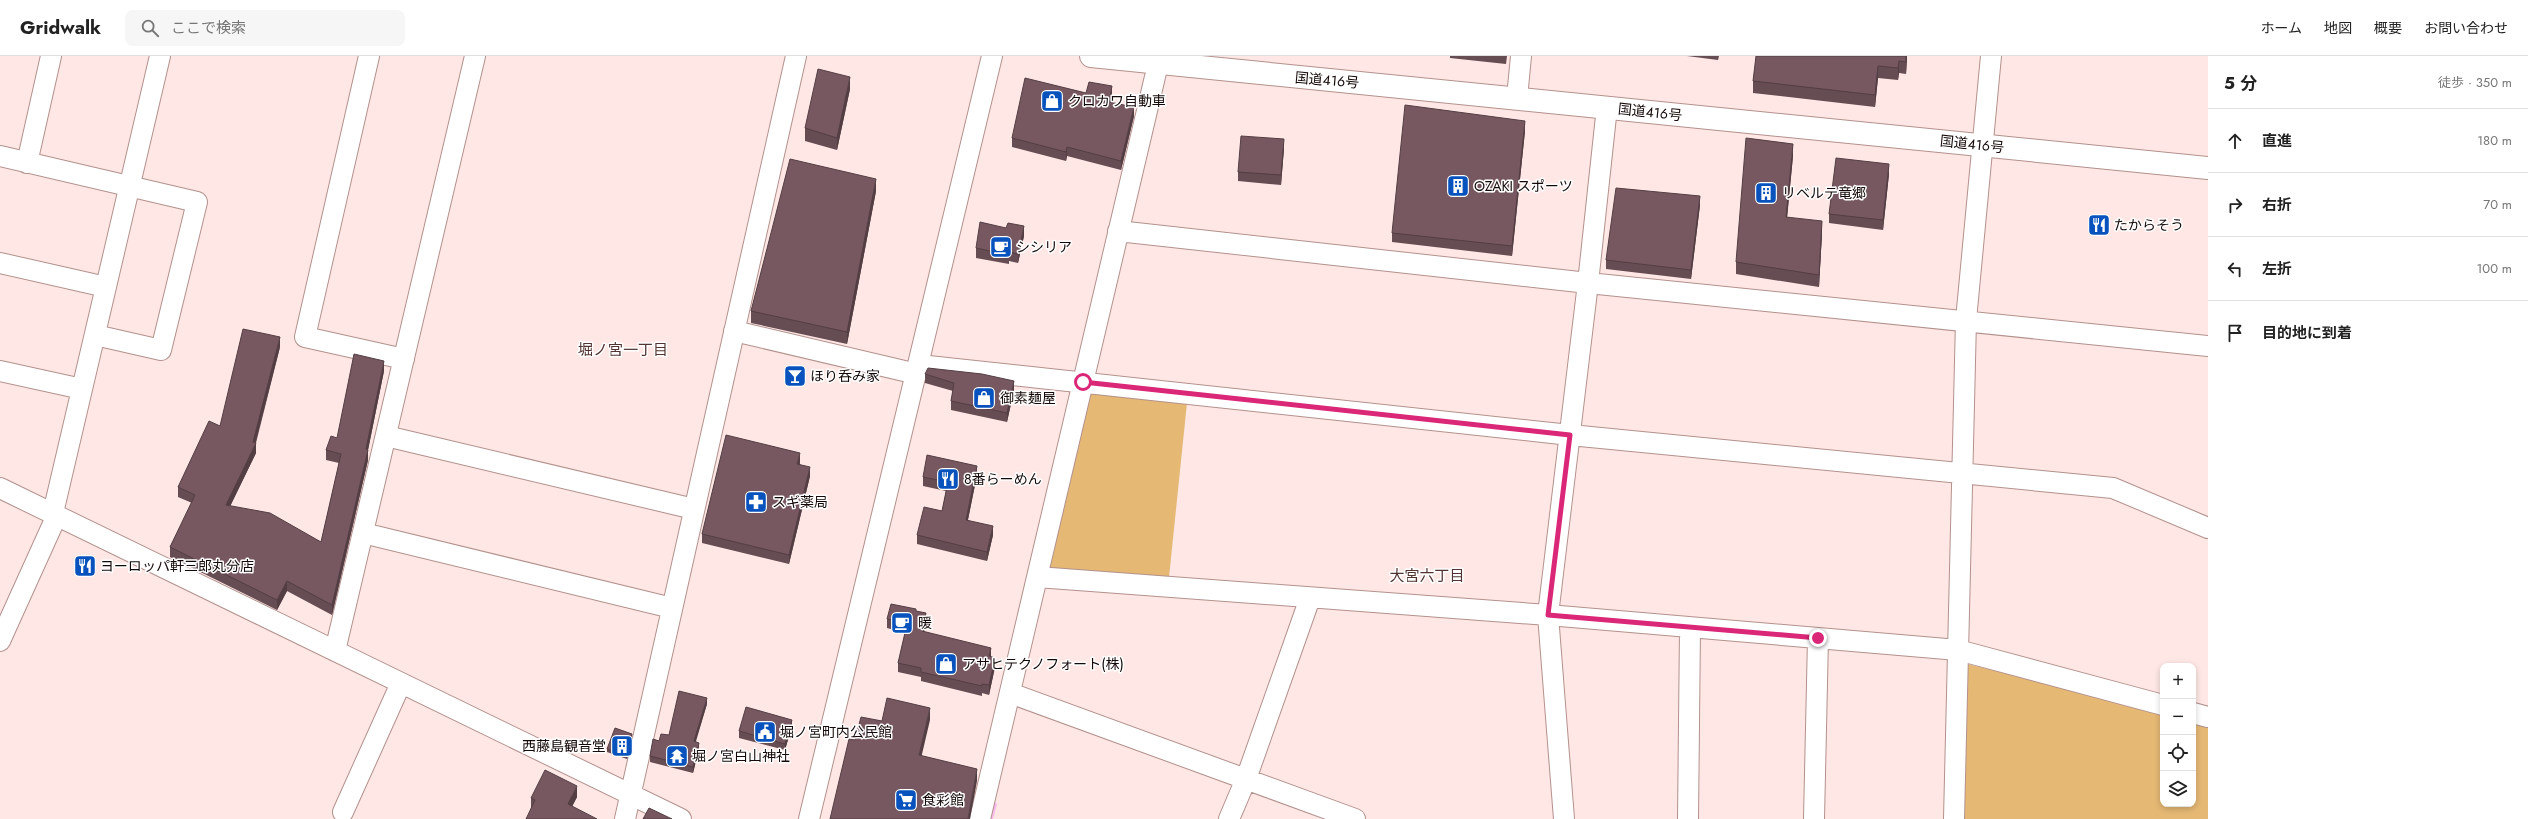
<!DOCTYPE html>
<html lang="ja">
<meta charset="utf-8">
<style>
:root{--surface:#fff;--page:#f6f6f6;--text:#222;--muted:#767676;--line:#e0e0e0}
body{margin:0;font-family:Jost,"Noto Sans JP",sans-serif;background:var(--page);color:var(--text)}
.controls{position:absolute;right:12px;bottom:12px;display:grid;overflow:hidden;border-radius:8px;box-shadow:0 2px 6px #0003}
.controls button{width:36px;height:36px;display:grid;place-items:center;padding:0;border:0;border-bottom:1px solid var(--line);background:var(--surface);color:var(--text);font:20px sans-serif}
.stop{position:absolute;width:12px;height:12px;margin:-9px;border:3px solid #db2777;border-radius:50%;background:#fff}
.stop.end{background:#db2777;border-color:#fff;box-shadow:0 1px 4px #0008}
.list{margin:0;padding:0;list-style:none}
h2{display:flex;justify-content:space-between;align-items:center;height:52px;margin:0;padding:0 16px;font-size:17px}
h2 small{font-size:13px;font-weight:400;color:var(--muted)}
.list li{display:grid;grid-template-columns:26px 1fr auto;gap:12px;align-items:center;box-sizing:border-box;height:64px;padding:0 16px;border-top:1px solid var(--line)}
.list b{display:block;font-size:15px;white-space:nowrap}
.list em{font-size:13px;font-style:normal;color:var(--muted)}
.icon{flex:none;width:22px;height:22px;fill:none;stroke:currentColor;stroke-width:2;stroke-linecap:round;stroke-linejoin:round}
.map{position:relative;flex:none;width:2208px;height:763px;overflow:hidden}
header{display:flex;align-items:center;gap:24px;box-sizing:border-box;height:56px;padding:0 20px;background:var(--surface);border-bottom:1px solid var(--line)}
header strong{font-size:19px}
nav{display:flex;gap:22px;margin-inline-start:auto;font-size:14px}
.search{width:280px;height:36px;background:var(--page);display:flex;align-items:center;gap:10px;box-sizing:border-box;padding:0 14px;border-radius:8px;color:var(--muted);font-size:15px}
main{display:flex}
aside{flex:1;background:var(--surface)}
.map>svg:first-child{display:block}
</style>
<header>
<strong>Gridwalk</strong>
<div class="search"><svg class="icon" aria-label="search" viewBox="0 0 24 24"><circle cx="10" cy="10" r="6"/><path d="M15 15l6 6"/></svg>ここで検索</div>
<nav><a>ホーム</a><a>地図</a><a>概要</a><a>お問い合わせ</a></nav>
</header>
<main>
<div class="map">
<svg width="2208" height="763" viewBox="0 0 2208 763">
<rect width="100%" height="100%" fill="#fee7e4"/>
<path fill="#e5b874" d="M1083,326L1188,337L1168,531L1037,521Z
M1967,608L2163,655V748H2193V662L2208,665V763H1963Z"/>
<g fill="none" stroke-linecap="round" stroke-linejoin="round">
<path stroke="#f9b8e9" stroke-width="5.5" d="M990,763L994,749"/>
<g stroke="#b3918d" stroke-width="22">
<path id="minor" d="M369,0L305,281L404,303
M1517,42L1521,0
M0,100L197,146L161,294L95,279
M27,107L51,0
M1118,175L1588,227L2208,290
M0,207L106,231
M734,275L917,318
M919,309L1570,379L2113,432L2208,472
M0,315L82,333
M386,380L694,453
M0,432L681,763
M53,457L160,0
M363,477L672,552
M1037,521L1548,559L1958,594L2163,649
M0,585L57,459
M335,595L475,0
M1010,637L1355,763
M2193,657L2208,661
M343,756L401,627
M625,763L796,0
M809,763L992,0
M980,763L1158,8
M1229,763L1246,723L1310,542
M1564,763L1548,559L1588,227L1607,51
M1688,763L1690,572
M1814,763L1818,582
M1954,763L1966,264L1991,0"/>
</g>
<g stroke="#b3918d" stroke-width="24">
<path id="highway" d="M1091,0L2208,112"/>
</g>
<use href="#minor" stroke="#fff" stroke-width="20"/>
<use href="#highway" stroke="#fff" stroke-width="22"/>
</g>
<path fill="#664c53" d="M1450,0H1507L1506,8L1450,2Z
M1687,0H1719L1718,4Z
M1907,0L1906,18L1899,17L1898,24L1878,22L1875,51L1753,37V25Z
M850,33L837,94L805,85V72Z
M1086,37L1112,40L1111,47L1134,60L1121,114L1067,100L1066,105L1012,91V82Z
M1525,75L1512,200L1392,186V177Z
M1284,92L1281,129L1238,125V116Z
M1793,100L1787,161L1822,177L1819,231L1736,218V206Z
M1889,118L1883,174L1829,167V158Z
M876,135L847,288L751,267V255Z
M1700,149L1691,223L1606,213V204Z
M1024,180L1018,207L1009,205V208L976,202V192Z
M280,291L256,387V397L230,450L321,486L339,407L326,404V394L337,382L384,315L368,394V404L332,559L287,535L277,554L170,501V491L192,447L178,441V431Z
M925,318L1014,334L1007,366L951,354V345L953,335L925,327Z
M800,406V408L810,420L789,508L702,487V478Z
M977,419L968,464L993,479L987,505L917,488V479L942,455L946,435L923,430V421Z
M916,555L926,567L924,576L991,601L995,611L989,639L982,637V640L921,625V621L898,616V607L905,577L887,572V563Z
M707,648L695,686L699,693L693,717L650,706V700L659,685L669,679Z
M792,670L785,694L739,682V675Z
M632,681L627,703L607,696V693Z
M577,741L572,750L531,752V742Z"/>
<path fill="#533e44" d="M1906,0H1907V3L1906,18Z
M1899,5V17L1898,24V12Z
M1878,10V22L1875,51V39Z
M850,21V33L837,94V82Z
M1112,30V40L1109,56V46Z
M1134,51V60L1121,114V105Z
M1525,65V75L1512,200V190Z
M1284,83V92L1281,129V119Z
M1793,88V100L1786,173V161Z
M1067,91V100L1066,105V96Z
M1889,108V118L1883,174V164Z
M876,123V135L847,288V276Z
M1700,140V149L1691,223V214Z
M1822,165V177L1819,231V219Z
M1024,170V180L1018,207V198Z
M280,281V291L255,388L256,387V397L226,459V449L253,386Z
M384,305V315L367,399L368,394V404L332,559V549L366,393Z
M1014,325V334L1007,366V357Z
M800,397V406L797,417V408Z
M977,410V419L966,473V464Z
M810,411V420L789,508V499Z
M993,470V479L987,505V496Z
M287,525V535L277,554V544Z
M926,557V567L922,585V575Z
M991,592V601L989,600Z
M995,602V611L989,639V629Z
M707,642V648L694,692V685Z
M930,652V664L919,711V699Z
M792,664V670L785,694V688Z
M632,678V681L627,703V700Z
M699,687V693L693,717V711Z
M977,713V725L970,763H968Z
M577,730V741L568,759V748Z"/>
<path fill="#775861" stroke="#533e44" d="M1756,0H1906V6L1899,5L1898,12L1878,10L1875,39L1753,25Z
M818,13L850,21L837,82L805,72Z
M1025,22L1086,37L1089,26L1112,30L1109,46L1134,51L1121,105L1067,91L1066,96L1012,82Z
M1405,49L1525,65L1512,190L1392,177Z
M1241,80L1284,83L1281,119L1238,116Z
M1746,82L1793,88L1786,161L1822,165L1819,219L1736,206Z
M1836,102L1889,108L1883,164L1829,158Z
M790,103L876,123L847,276L751,255Z
M1616,132L1700,140L1691,214L1606,204Z
M980,166L1006,172L1008,167L1024,170L1018,198L1009,196V199L976,192Z
M243,273L280,281L253,386L256,387L226,449L270,457L321,486L341,398L326,394L331,380L337,382L354,298L384,305L366,393L368,394L332,549L287,525L277,544L170,491L195,439L178,431L209,365L220,370Z
M928,312L982,318L1014,325L1007,357L951,345L954,327L925,318Z
M726,379L800,397L797,408L810,411L789,499L702,478Z
M927,399L977,410L966,464L993,470L987,496L917,479L924,451L942,455L948,426L923,421Z
M891,548L916,553V555L926,557L922,575L991,592L989,600L995,602L989,629L982,628V630L921,616V612L898,607L907,568L887,563Z
M679,635L707,642L694,685L699,687L693,711L650,700L653,683L659,685L661,678L669,679Z
M887,642L930,652L919,699L977,713L968,763H830L849,683L855,684L861,661L882,665Z
M746,651L792,664L785,688L739,675Z
M615,672L632,678L627,700L607,693Z
M545,714L577,730L568,748L597,763H526L535,744L531,742Z
M649,752L672,763H643Z"/>
<g fill="none" stroke-linecap="round" stroke-linejoin="round">
<path stroke="#db2777" stroke-width="5" d="M1083,326L1570,379L1548,559L1818,582"/>
</g>
<defs>
<g id="shop-square" transform="scale(1.15)"><rect x="-9" y="-9" width="18" height="18" rx="4" fill="#0752bc" stroke="#fff"/><path d="M-5-2.5h2.3a2.7 3.5 0 0 1 5.4 0H5L5.5 6h-11ZM-1.5-2.5h3a1.5 2.3 0 0 0-3 0Z" fill="#fff"/></g>
<g id="building-square" transform="scale(1.15)"><rect x="-9" y="-9" width="18" height="18" rx="4" fill="#0752bc" stroke="#fff"/><path d="M-4-6H4V6H1V3H-1V6H-4ZM-2.5-4.3h1.7v1.8h-1.7ZM.8-4.3h1.7v1.8H.8ZM-2.5-1h1.7V.8h-1.7ZM.8-1h1.7V.8H.8Z" fill="#fff"/></g>
<g id="restaurant-square" transform="scale(1.15)"><rect x="-9" y="-9" width="18" height="18" rx="4" fill="#0752bc" stroke="#fff"/><path d="M-5-6h1v4h1v-4h1v4h1v-4h1v5L-1.5 .5V6h-2V.5L-5-1ZM5-6V6H3V1.5H1.5Q1.5-4 5-6Z" fill="#fff"/></g>
<g id="cafe-square" transform="scale(1.15)"><rect x="-9" y="-9" width="18" height="18" rx="4" fill="#0752bc" stroke="#fff"/><path d="M-5.5-4.5H6V0H3Q3 3.5 0 3.5H-2.5Q-5.5 3.5-5.5 0ZM3-3.2v2h1.7v-2ZM-6 4.5H4V6H-6Z" fill="#fff"/></g>
<g id="bar-square" transform="scale(1.15)"><rect x="-9" y="-9" width="18" height="18" rx="4" fill="#0752bc" stroke="#fff"/><path d="M-6-5H6L.8 .8V4.5H3.5V6h-7V4.5H-.8V.8Z" fill="#fff"/></g>
<g id="pharmacy-square" transform="scale(1.15)"><rect x="-9" y="-9" width="18" height="18" rx="4" fill="#0752bc" stroke="#fff"/><path d="M-2-6h4v4h4v4h-4v4h-4v-4h-4v-4h4Z" fill="#fff"/></g>
<g id="civic-square" transform="scale(1.15)"><rect x="-9" y="-9" width="18" height="18" rx="4" fill="#0752bc" stroke="#fff"/><path d="M-.6-6.5H3V-4.5H.6V-3L4-1V1h2V6H-6V1h2V-1L-.6-3ZM-1.2 2.5V6h2.4V2.5Z" fill="#fff"/></g>
<g id="temple-square" transform="scale(1.15)"><rect x="-9" y="-9" width="18" height="18" rx="4" fill="#0752bc" stroke="#fff"/><path d="M0-6L5-2H3V0L6.5 2.5H4V6H1.5V3h-3V6H-4V2.5H-6.5L-3 0V-2H-5Z" fill="#fff"/></g>
<g id="supermarket-square" transform="scale(1.15)"><rect x="-9" y="-9" width="18" height="18" rx="4" fill="#0752bc" stroke="#fff"/><path d="M-6-5.5h2.5l.6 2H6L4.5 2H-2.5L-4.4-4H-6ZM-1.5 3.2a1.3 1.3 0 1 0 .1 0ZM3 3.2a1.3 1.3 0 1 0 .1 0Z" fill="#fff"/></g>
</defs>
<g fill-rule="evenodd">
<use href="#shop-square" x="1052" y="45"/>
<use href="#building-square" x="1458" y="130"/>
<use href="#building-square" x="1766" y="137"/>
<use href="#restaurant-square" x="2099" y="169"/>
<use href="#cafe-square" x="1001" y="191"/>
<use href="#bar-square" x="795" y="320"/>
<use href="#shop-square" x="984" y="342"/>
<use href="#restaurant-square" x="948" y="423"/>
<use href="#pharmacy-square" x="756" y="446"/>
<use href="#restaurant-square" x="85" y="510"/>
<use href="#cafe-square" x="902" y="567"/>
<use href="#shop-square" x="946" y="608"/>
<use href="#civic-square" x="765" y="676"/>
<use href="#building-square" x="622" y="690"/>
<use href="#temple-square" x="677" y="700"/>
<use href="#supermarket-square" x="906" y="744"/>
</g>
<g text-anchor="middle" dominant-baseline="central" stroke-width="3" stroke-linejoin="round" paint-order="stroke">
<g font-size="14" fill="#140908" stroke="#fff">
<text transform="translate(1327 24) rotate(5)">国道416号</text>
<text transform="translate(1650 56) rotate(6)">国道416号</text>
<text transform="translate(1972 88) rotate(6)">国道416号</text>
</g>
<g font-size="14" fill="#140908" stroke="#fff" text-anchor="start">
<text x="1068" y="45">クロカワ自動車</text>
<text x="1474" y="130">OZAKI スポーツ</text>
<text x="1782" y="137">リベルテ竜郷</text>
<text x="2114" y="169">たからそう</text>
<text x="1016" y="191">シシリア</text>
<text x="810" y="320">ほり呑み家</text>
<text x="1000" y="342">御素麺屋</text>
<text x="964" y="423">8番らーめん</text>
<text x="772" y="446">スギ薬局</text>
<text x="100" y="510">ヨーロッパ軒三郎丸分店</text>
<text x="918" y="567">暖</text>
<text x="962" y="608">アサヒテクノフォート(株)</text>
<text x="780" y="676">堀ノ宮町内公民館</text>
<text x="606" y="690" text-anchor="end">西藤島観音堂</text>
<text x="692" y="700">堀ノ宮白山神社</text>
<text x="922" y="744">食彩館</text>
</g>
<g font-size="15" fill="#523532" stroke="#fff">
<text x="623" y="294">堀ノ宮一丁目</text>
<text x="1427" y="520">大宮六丁目</text>
</g>
</g>
</svg>
<div class="controls">
<button>+</button>
<button>−</button>
<button><svg class="icon" aria-label="locate" viewBox="0 0 24 24"><circle cx="12" cy="12" r="6"/><path d="M12 2v4M12 18v4M2 12h4M18 12h4"/></svg></button>
<button><svg class="icon" aria-label="layers" viewBox="0 0 24 24"><path d="M12 4l9 5-9 5-9-5zM3 14l9 5 9-5"/></svg></button>
</div>
<div class="stop" style="left:1083px;top:326px"></div>
<div class="stop end" style="left:1818px;top:582px"></div>
</div>
<aside>
<h2>5 分<small>徒歩 · 350 m</small></h2>
<ul class="list">
<li><svg class="icon" aria-label="ahead" viewBox="0 0 24 24"><path d="M12 20V5M6 11l6-6 6 6"/></svg><div><b>直進</b></div><em>180 m</em></li>
<li><svg class="icon" aria-label="right" viewBox="0 0 24 24"><path d="M7 20v-9h11M14 6l5 5-5 5"/></svg><div><b>右折</b></div><em>70 m</em></li>
<li><svg class="icon" aria-label="left" viewBox="0 0 24 24"><path d="M17 20v-9H6M10 6l-5 5 5 5"/></svg><div><b>左折</b></div><em>100 m</em></li>
<li><svg class="icon" aria-label="arrive" viewBox="0 0 24 24"><path d="M6 21V4h12l-3 4 3 4H6"/></svg><div><b>目的地に到着</b></div></li>
</ul>
</aside>
</main>
